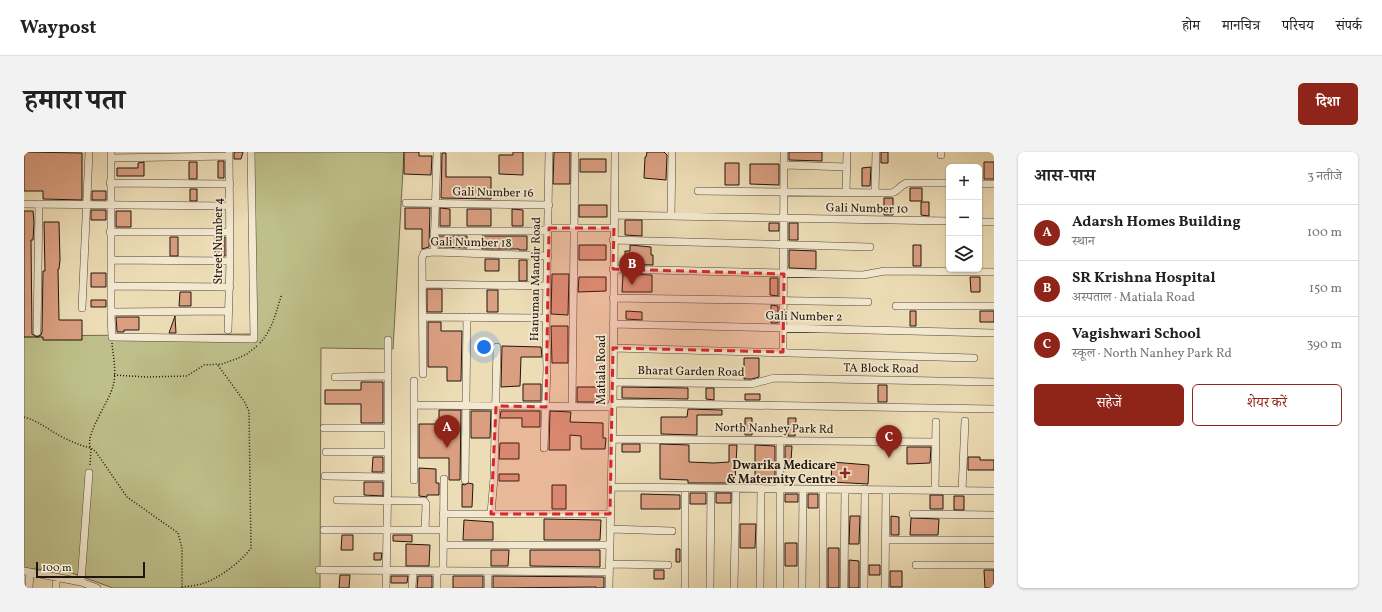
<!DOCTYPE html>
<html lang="hi">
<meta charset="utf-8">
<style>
:root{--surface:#fff;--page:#f2f2f2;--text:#222;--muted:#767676;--line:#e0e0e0;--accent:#8f2418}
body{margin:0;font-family:Vollkorn,"Noto Serif Devanagari",serif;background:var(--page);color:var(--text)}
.controls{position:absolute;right:12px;top:12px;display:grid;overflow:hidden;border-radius:6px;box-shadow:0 1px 3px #0004}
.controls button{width:36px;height:36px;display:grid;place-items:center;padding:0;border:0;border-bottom:1px solid var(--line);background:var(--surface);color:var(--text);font:20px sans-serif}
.scale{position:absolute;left:12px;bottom:10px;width:109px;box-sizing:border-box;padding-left:4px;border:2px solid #20150e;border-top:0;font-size:11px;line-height:14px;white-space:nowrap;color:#20150e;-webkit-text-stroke:3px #f3e9d0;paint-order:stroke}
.you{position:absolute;left:460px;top:195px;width:14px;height:14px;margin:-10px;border:3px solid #fff;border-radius:50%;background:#1a73e8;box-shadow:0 0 0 6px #1a73e833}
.badge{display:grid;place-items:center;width:26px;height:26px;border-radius:50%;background:var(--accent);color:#fff;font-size:13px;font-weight:700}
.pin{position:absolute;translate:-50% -33px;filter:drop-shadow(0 1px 2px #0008)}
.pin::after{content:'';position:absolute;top:21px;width:14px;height:12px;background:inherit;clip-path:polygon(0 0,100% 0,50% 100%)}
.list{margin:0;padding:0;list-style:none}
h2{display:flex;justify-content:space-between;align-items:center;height:52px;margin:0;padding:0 16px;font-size:17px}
h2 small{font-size:13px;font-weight:400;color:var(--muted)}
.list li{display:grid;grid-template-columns:26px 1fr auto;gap:12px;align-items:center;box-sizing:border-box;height:56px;padding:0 16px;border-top:1px solid var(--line)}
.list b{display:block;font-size:15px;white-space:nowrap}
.list p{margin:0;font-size:13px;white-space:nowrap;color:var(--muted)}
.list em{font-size:13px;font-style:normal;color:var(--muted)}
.actions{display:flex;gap:8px;padding:12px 16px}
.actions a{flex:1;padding:9px 0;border:1px solid var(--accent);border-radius:6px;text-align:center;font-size:14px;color:var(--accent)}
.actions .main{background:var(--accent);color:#fff}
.icon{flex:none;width:22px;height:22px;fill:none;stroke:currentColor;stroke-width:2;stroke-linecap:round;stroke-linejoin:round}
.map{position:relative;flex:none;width:970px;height:436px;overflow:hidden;border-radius:6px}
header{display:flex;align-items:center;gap:24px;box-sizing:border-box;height:56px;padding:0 20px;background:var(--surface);border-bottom:1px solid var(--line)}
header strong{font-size:19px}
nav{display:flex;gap:22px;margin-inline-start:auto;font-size:14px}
.intro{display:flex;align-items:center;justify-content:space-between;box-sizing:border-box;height:96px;padding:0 24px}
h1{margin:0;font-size:28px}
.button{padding:10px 18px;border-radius:6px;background:var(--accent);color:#fff;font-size:14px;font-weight:700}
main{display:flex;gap:24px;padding:0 24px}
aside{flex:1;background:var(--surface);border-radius:6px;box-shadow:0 1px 3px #0004}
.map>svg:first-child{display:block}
</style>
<header>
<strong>Waypost</strong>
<nav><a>होम</a><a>मानचित्र</a><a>परिचय</a><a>संपर्क</a></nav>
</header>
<div class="intro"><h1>हमारा पता</h1><a class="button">दिशा</a></div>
<main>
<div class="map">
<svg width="970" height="436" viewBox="0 0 970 436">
<rect width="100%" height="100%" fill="#edddb6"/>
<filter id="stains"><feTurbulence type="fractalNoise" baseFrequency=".005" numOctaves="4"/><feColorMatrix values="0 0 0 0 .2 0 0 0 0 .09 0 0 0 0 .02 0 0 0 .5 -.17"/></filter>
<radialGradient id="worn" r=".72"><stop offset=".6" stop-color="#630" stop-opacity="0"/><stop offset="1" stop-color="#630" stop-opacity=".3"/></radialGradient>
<path fill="#bebf8a" stroke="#6f6a4c" d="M228,0H380L369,197L297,196L296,436H89L45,420L0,416V184L230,182Z"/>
<path fill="#da9f81" stroke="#20150e" d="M0,0L58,1V48L19,47V39H0Z
M210,0H219L217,7H210Z
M380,0H395V4H408L407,23L380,22Z
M489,0H499V23L475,22V3H489Z
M530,0H546V32H529Z
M623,0H640L643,3L642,28L620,26L621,5H622Z
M765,0H798V9L765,8Z
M857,0H864V11H857Z
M418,1H422V25H467V47L417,46Z
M556,7H582V20H556Z
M194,9H200V26H194Z
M120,10V24H93V16H114V11Z
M165,10H173V27H165Z
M960,10H970V27H960Z
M701,11H715V33H701Z
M726,12H755V33L726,32Z
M847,15L846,34H838V16Z
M886,36H898V49H886Z
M166,37H173V49H166Z
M68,39H82V48H68Z
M860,46H869V63H860Z
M897,50H905V64L897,63Z
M555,53H583V65H555Z
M381,56H406L405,95L398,97V77H381Z
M416,56L426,57V74H416Z
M443,57H467V74H443Z
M488,57L499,58V74H488Z
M67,58H82V68H67Z
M0,59H9L10,70L9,88H7L8,182L13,185L17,183L18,180L19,119H21L20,70H35L36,108L35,117H34L35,168H58V188H19V185H0Z
M92,59H107V75H92Z
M601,68H618V84L601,83Z
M745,71H755V79H745Z
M765,71H774V88H765Z
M415,84H443V96L415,95Z
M458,84H503V98H495V97H458Z
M146,85H154V104H146Z
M191,85H201V104H191Z
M555,93H582V108H555Z
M606,93L627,95V103H629V113L597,112V111H601V99H606Z
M889,93H897V114H889Z
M765,98L792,99V117L765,116Z
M461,107H475V119H461Z
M495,108H503V129H495Z
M67,121H82V135H67Z
M528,122H545L544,163L527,162Z
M599,122L628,123V140H598Z
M555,125H582V139L554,140Z
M946,125H956V140H947Z
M746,126H754V144L746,143Z
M403,137H418V160H403Z
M463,138H474V160H463Z
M156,140H167V154H155Z
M67,148H82V155H67Z
M747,153L754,154V171H747Z
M602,159L618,160V168L602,167Z
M886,159H892V174H886Z
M956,159H970V170H956Z
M151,164L152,181H145Z
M92,165H115V178H100V180H93Z
M404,170H417V179H438L437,229H423V215H404Z
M527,174H544V211H528Z
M478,194L517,195L518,205H497L496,234L477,235Z
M720,206H735V225L728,227H720Z
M337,230H359V271H337V252H301V238H337Z
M499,232H517V249H499Z
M854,233H863V250H854Z
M553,235H580V250H553Z
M598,235L664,236V247L598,246Z
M682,236H690V248L682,247Z
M721,242H736V248H721Z
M664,257L698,258V263H673V283L637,282V265H663Z
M415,258H437L436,328H425V306H395V272H415Z
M447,259H467L466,286H447Z
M477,259H516V275H498V266H476Z
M526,259L547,260L546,270L579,271V286H582L581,297H557V284L546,283V298H525Z
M721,266H728V283H721Z
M764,266H772L771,284H764Z
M476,291H495V307H475Z
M598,292H616V300H598Z
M636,292L665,293V310L690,311L705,310V293H713L711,329H710V331H664V328L636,327Z
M731,293L751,294V330L731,331Z
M761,294H768L767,309H761Z
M883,295H907L906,311L883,312Z
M349,305H359V320H348Z
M944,305H956V308H970V318H944Z
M808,310L845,313L844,332L807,330Z
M395,316L412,317V331H415V343H403V345L395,344Z
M475,322H495V329H475Z
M340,330H359V344L340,343Z
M444,331L449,332L448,355H438V332L441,333Z
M528,333H542V357H528Z
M666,341H682V352H666Z
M692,341H707V351H692Z
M617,342L656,343V357H617Z
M761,342H774V350H761Z
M784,342H794V356H784Z
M906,343H919V357H906Z
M930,344H940V358H930Z
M826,364H836L835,392H825Z
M867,364L875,365V383H867Z
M887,366L915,367L914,383H886Z
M520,367L577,368L576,388H520Z
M440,368L469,370V388H439Z
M716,372H732L731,396H716Z
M318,383H329V398H317Z
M369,383H388V390L369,389Z
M761,391H773V414H761Z
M382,392L406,393L405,414H382Z
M804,396H815V436H804Z
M652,397H656V410H652Z
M467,398H485L484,414H467Z
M506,398H576V415L506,414Z
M350,401H358L357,408H350Z
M825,408L835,409V436H825Z
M845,413H856V423H845Z
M630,418H640V427H630Z
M960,418H970V436H961Z
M866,419H878V435H866Z
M316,423H326L325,436H315Z
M367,424H384L383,431H367Z
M394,424H408V436H393Z
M429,424H459V436H429Z
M469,424L580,425V436H572V435L469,436Z"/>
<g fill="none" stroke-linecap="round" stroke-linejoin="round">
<g stroke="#534738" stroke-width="8">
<path id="minor" d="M87,0V163L88,185L230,187L227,0
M917,3V0
M87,6L205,4
M761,13L823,15
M86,31L206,32
M955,32H970
M674,39L866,41C874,41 875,33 883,31H925
M822,40L823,0
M851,40L852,0
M382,51L525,53
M0,52L206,54
M590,63L925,69
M647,64L648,0
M955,70H970
M410,79H516L525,76H590
M86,80H206
M589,88L846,95
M410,100L413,0
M87,108L206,109
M589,117L839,123L861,119L970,120
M399,132L523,134
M87,134L206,135
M589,146L844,150
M872,154H970
M58,156L65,0
M87,160L205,159
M399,165L522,166
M589,172L970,181
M204,178L206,109L205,0
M13,180L15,52
M589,196L950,206
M759,200L760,0
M399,222L398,106L400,101L410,100L524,104
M311,225L364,224
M589,230L728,232L750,226L970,230
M588,251L970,257
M390,253L589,255
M548,255L551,0
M300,276H364
M588,287L912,290
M756,288V436
M520,296L523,216L522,183L525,0
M302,300H364
M301,324L364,325
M390,328V229
M441,328L443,165
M587,335L970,339
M911,338L912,270
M938,339L941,269
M313,348L400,349L402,352L401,378
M419,362H586
M467,362L470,326L473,195
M889,362L970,363
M586,377L648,379
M300,378H419
M862,388H970
M419,393H586
M585,412L644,413
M892,413H970
M295,418L585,420
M0,419L57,430L73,436
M419,419L420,327
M57,430L65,321
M5,436L6,420
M32,436V425
M362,436L364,318V188
M388,436L389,419
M413,436V419
M464,436V419
M585,436L589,255L591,0
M661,436V336
M686,436L687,336
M710,436L712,336
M736,436L737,336
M778,436L779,337
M799,436V337
M820,436L821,337
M840,436L841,337
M861,436L862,338"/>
</g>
<path stroke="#20150e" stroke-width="1.5" stroke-dasharray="1 2" stroke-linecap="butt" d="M88,191C89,204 93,221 89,234C86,248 62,281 66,294C67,297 70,298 72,300L103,345L154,381L158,396V436
M236,191C249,177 252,159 258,142
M90,223L122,225L163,224L180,213L198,212L212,207L223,202L234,193
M0,265C15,269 26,279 40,286C49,290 57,294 67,296L66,313
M158,435C164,434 171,434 177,432C193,428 217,410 227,396L225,259L220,249L193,212"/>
<use href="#minor" stroke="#f3e9d0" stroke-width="7"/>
</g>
<path fill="#d62828" fill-opacity="0.2" stroke="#d62828" stroke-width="3" stroke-dasharray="8 5" stroke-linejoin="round" d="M525,76H590L589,117L760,122L759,200L589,196L586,362H467L472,254L522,255Z"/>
<path fill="#8f2418" stroke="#f3e9d0" stroke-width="1.5" d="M819 315h4v4h4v4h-4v4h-4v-4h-4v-4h4z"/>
<g text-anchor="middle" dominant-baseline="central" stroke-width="3.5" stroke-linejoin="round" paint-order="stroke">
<g font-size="12" fill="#20150e" stroke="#f3e9d0">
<text transform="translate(469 41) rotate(1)">Gali Number 16</text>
<text transform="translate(843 57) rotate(1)">Gali Number 10</text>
<text transform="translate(195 89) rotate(-90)">Street Number 4</text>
<text transform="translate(447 91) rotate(1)">Gali Number 18</text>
<text transform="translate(512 127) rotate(-89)">Hanuman Mandir Road</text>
<text transform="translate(780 165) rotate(1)">Gali Number 2</text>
<text transform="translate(857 217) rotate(1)">TA Block Road</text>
<text transform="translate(578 218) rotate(-90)">Matiala Road</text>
<text transform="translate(667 220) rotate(1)">Bharat Garden Road</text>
<text transform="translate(750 277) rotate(1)">North Nanhey Park Rd</text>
</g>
<g font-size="12" font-weight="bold" fill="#20150e" stroke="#f3e9d0" text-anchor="end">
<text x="812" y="314">Dwarika Medicare<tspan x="812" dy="14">&amp; Maternity Centre</tspan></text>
</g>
</g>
<rect width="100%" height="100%" filter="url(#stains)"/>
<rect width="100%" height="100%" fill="url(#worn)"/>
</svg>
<div class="controls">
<button>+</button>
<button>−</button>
<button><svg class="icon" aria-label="layers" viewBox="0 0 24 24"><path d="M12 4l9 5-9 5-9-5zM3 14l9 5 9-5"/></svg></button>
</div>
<div class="scale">100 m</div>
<div class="you"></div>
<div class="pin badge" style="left:423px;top:296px">A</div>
<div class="pin badge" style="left:608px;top:133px">B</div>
<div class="pin badge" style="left:865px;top:306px">C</div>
</div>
<aside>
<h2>आस-पास<small>3 नतीजे</small></h2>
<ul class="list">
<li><span class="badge">A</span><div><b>Adarsh Homes Building</b><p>स्थान</p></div><em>100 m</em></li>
<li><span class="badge">B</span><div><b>SR Krishna Hospital</b><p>अस्पताल · Matiala Road</p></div><em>150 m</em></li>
<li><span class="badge">C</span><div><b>Vagishwari School</b><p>स्कूल · North Nanhey Park Rd</p></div><em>390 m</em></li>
</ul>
<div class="actions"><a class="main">सहेजें</a><a>शेयर करें</a></div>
</aside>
</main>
